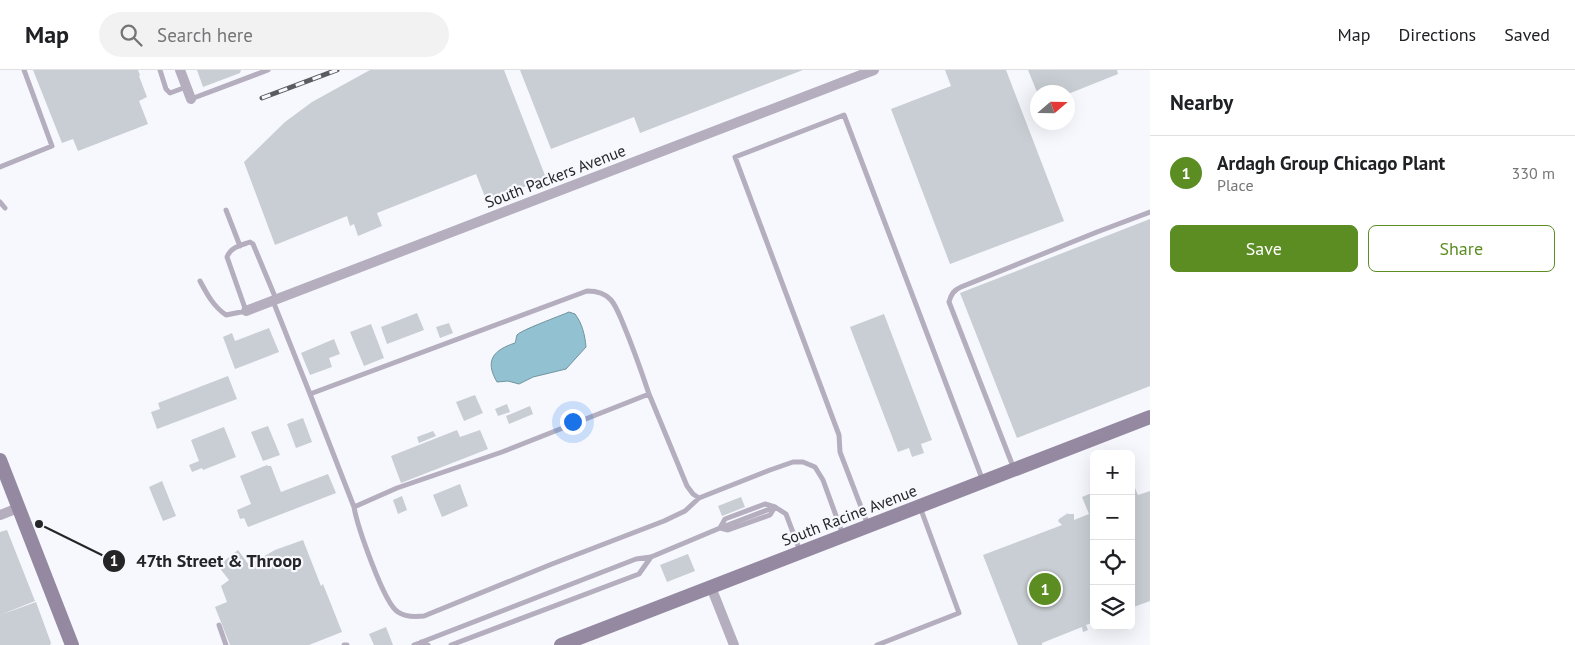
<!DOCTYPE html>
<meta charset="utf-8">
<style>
:root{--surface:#fff;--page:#f2f2f2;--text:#202124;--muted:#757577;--line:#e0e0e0;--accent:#5c8d23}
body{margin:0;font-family:"PT Sans",sans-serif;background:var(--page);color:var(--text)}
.controls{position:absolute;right:15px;bottom:15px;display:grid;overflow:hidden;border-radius:8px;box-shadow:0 5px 20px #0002}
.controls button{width:45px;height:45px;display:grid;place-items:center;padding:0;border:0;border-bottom:1px solid var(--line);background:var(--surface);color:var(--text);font:25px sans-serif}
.compass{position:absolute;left:1030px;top:15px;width:45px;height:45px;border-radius:50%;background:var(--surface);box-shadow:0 5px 20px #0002;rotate:70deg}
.you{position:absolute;left:572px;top:351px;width:18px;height:18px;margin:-12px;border:4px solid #fff;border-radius:50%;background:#1a73e8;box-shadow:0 0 0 8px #1a73e833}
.badge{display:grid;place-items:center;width:32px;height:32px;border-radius:50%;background:var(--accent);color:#fff;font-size:16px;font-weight:700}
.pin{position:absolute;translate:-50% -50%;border:2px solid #fff;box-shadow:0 1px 5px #0006}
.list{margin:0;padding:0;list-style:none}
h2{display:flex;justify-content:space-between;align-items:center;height:65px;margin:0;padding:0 20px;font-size:21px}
h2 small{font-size:16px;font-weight:400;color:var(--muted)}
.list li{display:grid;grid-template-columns:32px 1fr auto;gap:15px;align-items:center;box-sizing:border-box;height:75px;padding:0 20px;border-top:1px solid var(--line)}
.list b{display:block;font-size:19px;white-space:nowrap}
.list p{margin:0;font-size:16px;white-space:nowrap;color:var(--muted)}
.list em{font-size:16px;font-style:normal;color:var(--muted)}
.actions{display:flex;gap:10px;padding:15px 20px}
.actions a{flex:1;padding:11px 0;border:1px solid var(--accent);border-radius:8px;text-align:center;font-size:18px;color:var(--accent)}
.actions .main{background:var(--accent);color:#fff}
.icon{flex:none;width:28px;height:28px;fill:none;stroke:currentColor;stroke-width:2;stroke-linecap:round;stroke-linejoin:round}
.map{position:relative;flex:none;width:1150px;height:575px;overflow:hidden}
header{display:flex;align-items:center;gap:30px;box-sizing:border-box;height:70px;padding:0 25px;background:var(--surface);border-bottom:1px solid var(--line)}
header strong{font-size:24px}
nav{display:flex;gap:28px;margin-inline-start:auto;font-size:18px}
.search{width:350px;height:45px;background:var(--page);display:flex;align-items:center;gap:12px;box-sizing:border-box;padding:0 18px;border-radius:28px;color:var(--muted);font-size:19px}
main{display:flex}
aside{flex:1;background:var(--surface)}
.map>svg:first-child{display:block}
</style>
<header>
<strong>Map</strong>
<div class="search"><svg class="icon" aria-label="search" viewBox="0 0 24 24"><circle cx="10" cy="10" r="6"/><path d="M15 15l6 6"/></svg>Search here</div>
<nav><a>Map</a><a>Directions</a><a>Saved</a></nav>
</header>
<main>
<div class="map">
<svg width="1150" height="575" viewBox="0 0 1150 575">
<rect width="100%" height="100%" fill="#f7f8fe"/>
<path fill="#92c2d1" stroke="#71939e" d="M569,242L575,244C582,253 585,265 586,277L566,299L533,307L519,314L508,311L497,312C484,290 494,280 515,273C516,271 516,268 517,265C521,260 560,246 569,242Z"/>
<path fill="#c8ced3" d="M33,0H138L140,5L139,6L147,27L139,31L148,54L78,81L73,69L62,73Z
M197,0H241L240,3L203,17Z
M370,0H504L546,108L487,132L476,104L377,143L382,156L358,166L354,154L350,156L347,146L275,175L244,92L285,52L312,32Z
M520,0H803L640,63L634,47L551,79Z
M945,0H1006L1064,151L950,194L891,39L951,16Z
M1028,0H1117L1118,4L1068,24V22H1037Z
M1150,149V316L1017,368L960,223Z
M417,243L424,260L387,274L381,257Z
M884,244L932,370L921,374L924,383L912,387L909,378L898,382L850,257Z
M449,253L453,263L440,268L436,257Z
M371,254L384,288L364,296L350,262Z
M269,258L279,282L235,299L223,267L232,263L235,271Z
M334,269L340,284L329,288L332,297L310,305L301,283Z
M228,306L237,329L157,359L151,342L160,339L158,333Z
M475,325L483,343L464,351L456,332Z
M507,334L510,342L498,346L495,339Z
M530,336L533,344L509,354L506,346Z
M303,348L312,372L296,378L287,354Z
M268,356L280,385L263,391L251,362Z
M224,357L236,387L203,400L202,398L192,402L189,395L199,391L191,370Z
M457,360L460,367L480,360L488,379L401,413L391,386Z
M433,361L436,366L419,373L417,367Z
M267,395L268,396H271L281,422L328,404L336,423L248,457L244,448L240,449L237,440L251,434L240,406Z
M1131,409L1138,425L1150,421V531L1131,538Z
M162,411L176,446L163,451L149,417Z
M460,414L468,436L442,447L433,425Z
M1094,422V552L1086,555L1088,560L1083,562L1082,557L1042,573V575H1018L983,485L1062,455L1058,451L1059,449L1068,443V444H1074V450L1089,444L1082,427Z
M402,426L407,440L398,444L393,430Z
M741,427L745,437L722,446L718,436Z
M7,460L35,531L0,545V462Z
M303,470L321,516L323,514L342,562L309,575H230L215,537L227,532L221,516L229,510L218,496L238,480L249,495L275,480Z
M688,484L695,501L667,512L660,495Z
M36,532L51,573L50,575H0V545Z
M386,557L393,575H374L369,564Z"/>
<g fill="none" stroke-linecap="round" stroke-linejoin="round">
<path stroke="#b5aebe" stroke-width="5" d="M160,0L166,19L170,23L186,17
M191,29L268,0
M0,97L52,76L24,0
M0,132L5,138
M226,140L240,176
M200,211C207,224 213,236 226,245L246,241L227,187C231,177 241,175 250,172L253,174L276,229
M273,231L310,324
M1014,399L949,232C951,224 954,220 961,217L1097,162L1150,142
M699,428L685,441L664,451L552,494L424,546C415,547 405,547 398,542C384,534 357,455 354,437L397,418L502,382L649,324L687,416L693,424L699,428L770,400L793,392H803L815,397L823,410L843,465
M765,434L775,437L770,445L728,460L720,458L725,449Z
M354,437L310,324L587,221C596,221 605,223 611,230C616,236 619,244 622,251C632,275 641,300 649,324
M868,455L840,382L839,365L735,87L844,45L983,411
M219,555L226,575
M421,572L428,575
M344,575H347
M414,575L636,489L651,487L720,458L775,437L786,444L800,481
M451,575L639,504L651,487
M877,575L959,543L920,437"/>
<path stroke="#b5aebe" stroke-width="10" d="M180,0L191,29
M246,241L874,0
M0,445L18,438
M711,517L734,575"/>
<path stroke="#9489a1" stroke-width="14" d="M0,390L72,575
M561,575L1150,347"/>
<g stroke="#5c5c60" stroke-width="5">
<path id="rail" d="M262,28L337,0"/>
</g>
<use href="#rail" stroke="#f7f8fe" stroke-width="3" stroke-dasharray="9" stroke-linecap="butt"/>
</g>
<g text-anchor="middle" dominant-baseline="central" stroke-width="4.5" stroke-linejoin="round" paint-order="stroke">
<g font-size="16" fill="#252528" stroke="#f7f8fe">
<text transform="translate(555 106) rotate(-21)">South Packers Avenue</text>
<text transform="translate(849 445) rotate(-21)">South Racine Avenue</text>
</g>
</g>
<path fill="none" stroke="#252528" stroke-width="2" d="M39 454L114 491"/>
<g fill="#252528" stroke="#f7f8fe" stroke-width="2">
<circle cx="39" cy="454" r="5"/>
<circle cx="114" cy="491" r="12"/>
</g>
<g font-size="15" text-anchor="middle" font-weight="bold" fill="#fff">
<text x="114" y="496">1</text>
</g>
<g font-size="18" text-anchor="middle" font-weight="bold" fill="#252528" stroke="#f7f8fe" stroke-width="4.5" stroke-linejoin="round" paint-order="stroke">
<text x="219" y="497">47th Street &amp; Throop</text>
</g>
</svg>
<div class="controls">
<button>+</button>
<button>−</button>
<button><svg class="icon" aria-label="locate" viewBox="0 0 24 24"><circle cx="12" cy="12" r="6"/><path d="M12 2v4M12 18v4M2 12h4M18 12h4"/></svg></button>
<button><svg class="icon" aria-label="layers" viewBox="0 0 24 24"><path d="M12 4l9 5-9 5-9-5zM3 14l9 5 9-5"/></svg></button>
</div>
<svg class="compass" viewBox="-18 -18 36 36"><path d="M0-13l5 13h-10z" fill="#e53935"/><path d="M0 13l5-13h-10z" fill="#757577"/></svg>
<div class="you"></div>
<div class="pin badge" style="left:1045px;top:519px">1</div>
</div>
<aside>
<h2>Nearby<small></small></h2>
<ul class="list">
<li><span class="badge">1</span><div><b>Ardagh Group Chicago Plant</b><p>Place</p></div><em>330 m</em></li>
</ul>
<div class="actions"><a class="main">Save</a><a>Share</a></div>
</aside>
</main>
